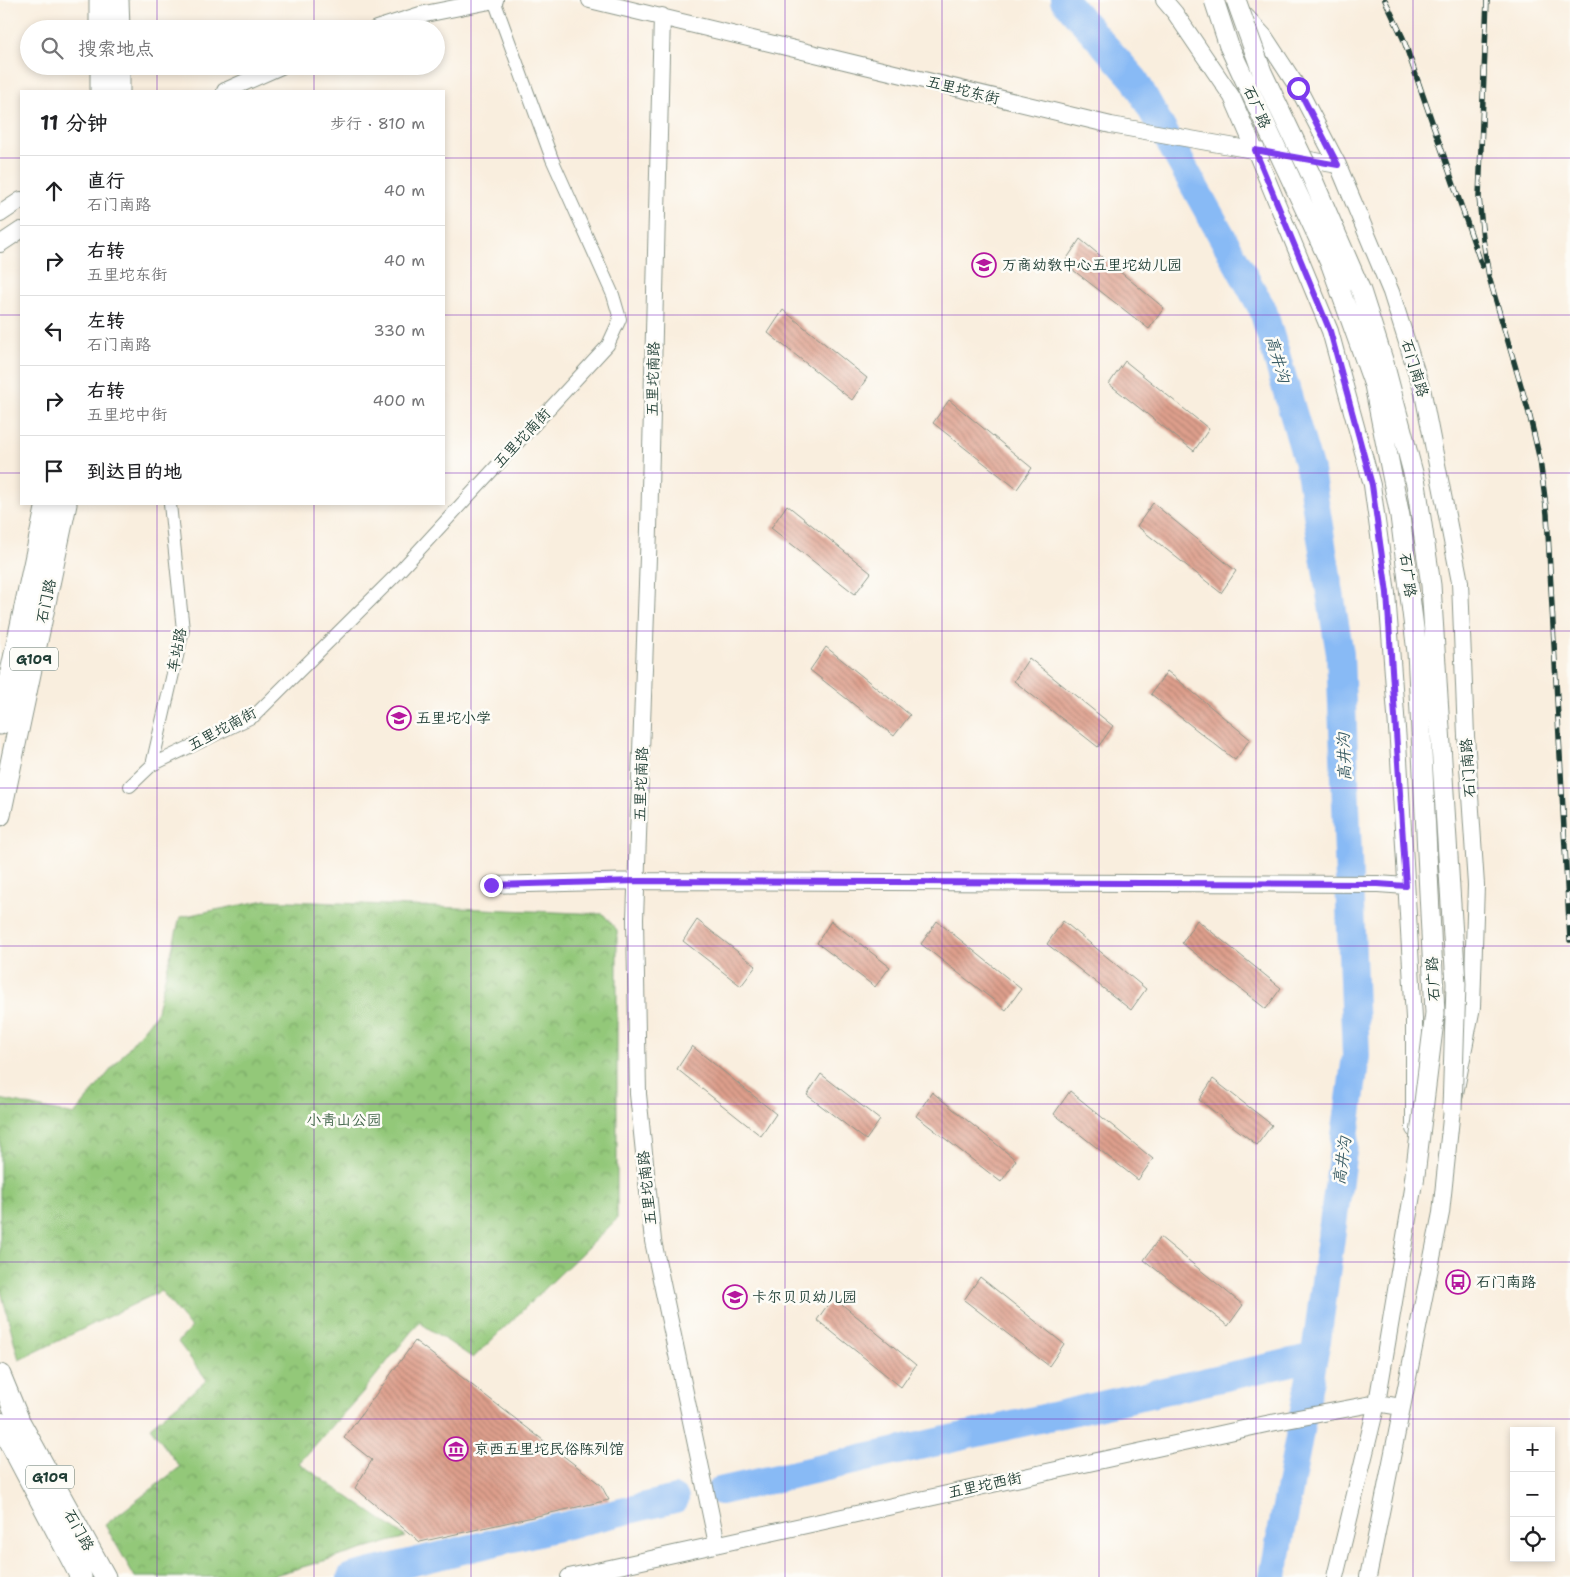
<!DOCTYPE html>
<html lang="zh">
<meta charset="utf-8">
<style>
:root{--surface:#fff;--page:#f6f6f6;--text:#202124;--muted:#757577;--line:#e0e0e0}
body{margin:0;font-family:"Shantell Sans","LXGW WenKai TC",sans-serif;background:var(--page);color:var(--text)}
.controls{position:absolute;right:15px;bottom:15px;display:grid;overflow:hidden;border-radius:0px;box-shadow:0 2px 8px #0003}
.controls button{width:45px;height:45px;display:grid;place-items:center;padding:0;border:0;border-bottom:1px solid var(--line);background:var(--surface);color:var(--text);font:25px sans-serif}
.stop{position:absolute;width:15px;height:15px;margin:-11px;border:4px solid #7c3aed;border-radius:50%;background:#fff}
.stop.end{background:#7c3aed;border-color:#fff;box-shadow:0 1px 5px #0008}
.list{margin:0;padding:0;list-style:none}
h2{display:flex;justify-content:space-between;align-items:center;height:65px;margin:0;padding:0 20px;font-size:21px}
h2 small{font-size:16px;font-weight:400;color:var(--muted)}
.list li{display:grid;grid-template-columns:32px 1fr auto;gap:15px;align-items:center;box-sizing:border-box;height:70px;padding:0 20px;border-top:1px solid var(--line)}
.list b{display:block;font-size:19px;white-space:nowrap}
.list p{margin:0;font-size:16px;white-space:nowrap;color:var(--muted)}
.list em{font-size:16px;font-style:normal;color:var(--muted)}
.icon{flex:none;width:28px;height:28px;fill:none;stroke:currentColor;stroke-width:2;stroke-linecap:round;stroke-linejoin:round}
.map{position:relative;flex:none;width:1570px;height:1577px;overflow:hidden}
.search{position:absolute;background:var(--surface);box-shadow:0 2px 8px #0003;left:20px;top:20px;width:425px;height:55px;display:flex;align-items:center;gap:12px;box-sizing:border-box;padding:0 18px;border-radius:28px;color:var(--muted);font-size:19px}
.panel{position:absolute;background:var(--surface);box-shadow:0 2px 8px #0003;left:20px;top:90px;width:425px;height:415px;border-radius:0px}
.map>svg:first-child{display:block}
</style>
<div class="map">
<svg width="1570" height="1577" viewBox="0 0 1570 1577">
<defs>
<pattern id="park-crowns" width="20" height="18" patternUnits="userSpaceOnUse" patternTransform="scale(1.25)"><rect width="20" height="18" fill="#93c879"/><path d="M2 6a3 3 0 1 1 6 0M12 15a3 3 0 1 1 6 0" fill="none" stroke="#77a464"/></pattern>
<pattern id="building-back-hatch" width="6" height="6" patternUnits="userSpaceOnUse" patternTransform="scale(1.25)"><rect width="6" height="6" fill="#de9f8c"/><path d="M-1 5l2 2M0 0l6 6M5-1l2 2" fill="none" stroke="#b38373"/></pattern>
</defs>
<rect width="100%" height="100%" fill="#fdfcf7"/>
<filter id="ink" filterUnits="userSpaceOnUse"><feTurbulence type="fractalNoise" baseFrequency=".02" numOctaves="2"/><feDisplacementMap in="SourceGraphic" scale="10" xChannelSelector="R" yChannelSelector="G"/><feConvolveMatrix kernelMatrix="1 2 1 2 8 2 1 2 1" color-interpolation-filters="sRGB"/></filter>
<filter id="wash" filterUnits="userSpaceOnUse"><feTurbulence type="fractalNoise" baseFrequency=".0096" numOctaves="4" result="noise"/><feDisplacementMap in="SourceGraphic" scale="20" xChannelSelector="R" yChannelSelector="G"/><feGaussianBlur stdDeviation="1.12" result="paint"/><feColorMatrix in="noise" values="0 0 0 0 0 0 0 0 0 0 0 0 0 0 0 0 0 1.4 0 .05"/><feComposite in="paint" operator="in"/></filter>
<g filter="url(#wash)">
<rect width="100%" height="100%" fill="#f9eede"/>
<path fill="url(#park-crowns)" stroke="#598256" d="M266,900L603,914L617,930V1219L473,1358L419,1322L362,1393L299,1463L406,1537L268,1577H135L105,1525L180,1467L150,1427L207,1380L178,1342L191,1328L161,1291L19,1360L0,1287V1099L74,1115L156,1014L180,917Z"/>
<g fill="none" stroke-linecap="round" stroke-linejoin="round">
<path stroke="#88baf5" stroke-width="28" d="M1064,0L1135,80L1263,310L1310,471L1340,654L1356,1056L1317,1340L1273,1577
M720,1491L1314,1357
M351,1577L675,1499"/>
</g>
<g id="blocks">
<path fill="url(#building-back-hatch)" d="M1080,239L1164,308L1149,329L1064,263Z
M783,310L867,378L852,400L768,333Z
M1125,361L1209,429L1194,451L1109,384Z
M949,400L1032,468L1017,489L933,423Z
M1153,503L1236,571L1221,593L1137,526Z
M787,505L871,573L855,594L771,528Z
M826,647L910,715L894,736L810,670Z
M1029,658L1113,726L1098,747L1014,681Z
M1167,671L1250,739L1235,760L1151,694Z
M697,920L756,966L741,986L683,941Z
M1197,920L1281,988L1266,1009L1182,943Z
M831,921L890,967L875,987L817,943Z
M937,921L1021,989L1006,1010L921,944Z
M1063,921L1146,989L1131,1010L1047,944Z
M692,1046L776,1114L761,1136L677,1069Z
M821,1074L880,1120L866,1140L807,1095Z
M1213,1079L1272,1125L1257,1145L1199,1100Z
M1070,1091L1153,1159L1138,1180L1054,1114Z
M932,1092L1016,1160L1001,1182L916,1116Z
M1160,1237L1243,1305L1228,1326L1144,1260Z
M980,1277L1064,1344L1049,1366L964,1300Z
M833,1297L916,1365L901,1387L817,1320Z
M415,1341L601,1485L609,1500L420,1542L355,1488L372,1460L344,1438Z"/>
</g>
</g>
<g filter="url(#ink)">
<use href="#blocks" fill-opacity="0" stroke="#8c9689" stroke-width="1"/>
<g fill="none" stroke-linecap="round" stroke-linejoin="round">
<g stroke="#8c9689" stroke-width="14">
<path id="street" d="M152,765L254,716L396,575L608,345L620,319L613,295L552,159L494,0
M130,786L152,765L183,630L170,504"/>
</g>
<g stroke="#8c9689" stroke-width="18">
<path id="secondary" d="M590,0L1111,125L1264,152
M1164,0L1175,13L1232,97L1255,150L1330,331L1372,485L1387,593L1398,742L1414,1018V1129
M1241,11L1264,36L1298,88L1338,165L1391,292L1423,393L1460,582L1466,736L1476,885L1472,1007L1452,1109L1441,1213L1368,1577
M662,16L649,529L635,919L638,1094L653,1241L717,1544
M376,29L420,15L495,0
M225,91L281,66
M1293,157L1338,165
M0,214L21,200
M0,244L21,230
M491,885L638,881L1378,884L1406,886
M569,1577L1266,1424L1377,1403L1401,1407
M1335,1577L1377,1403L1414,1183V1171"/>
</g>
<g stroke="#8c9689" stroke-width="23">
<path id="highway" d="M100,0V29
M118,0L119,29
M101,66V91
M119,66V91
M0,724L47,504
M0,815L66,504
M0,1375L19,1421L105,1577
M0,1423L81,1577"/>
</g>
<use href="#street" stroke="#fff" stroke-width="12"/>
<use href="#secondary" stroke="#fff" stroke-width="16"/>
<use href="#highway" stroke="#fff" stroke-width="21"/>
<g stroke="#1f3d34" stroke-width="5.5">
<path id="rail" d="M1385,0L1403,38L1482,266
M1487,0L1479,197L1483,239L1489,277L1529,413L1540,460L1547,514L1570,940"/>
</g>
<use href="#rail" stroke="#fdfcf7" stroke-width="4" stroke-dasharray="11" stroke-linecap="butt"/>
<g stroke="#8c9689" stroke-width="21" stroke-linecap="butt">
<path id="primary-bridge" d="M1214,0L1229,46L1331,265L1374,385L1400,516L1417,652L1435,1013L1414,1183
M1236,0L1262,72L1310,173L1361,291L1384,363L1416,484L1431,585L1456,984L1452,1109"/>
</g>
<use href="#primary-bridge" stroke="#fff" stroke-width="19"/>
</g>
</g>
<g fill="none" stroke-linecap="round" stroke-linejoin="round" filter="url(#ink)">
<path stroke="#7c3aed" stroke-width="6" d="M491,885L638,881L1378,884L1406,886L1387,593L1372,485L1330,331L1255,150L1338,165L1298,88"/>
</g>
<path fill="none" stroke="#7b2cbf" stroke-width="1" stroke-opacity="0.55" d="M157,0V29M314,0V29M471,0V1577M628,0V1577M785,0V1577M942,0V1577M1099,0V1577M1256,0V1577M1413,0V1577M157,66V91M314,66V91M0,158H21M444,158H1570M0,315H21M444,315H1570M0,473H21M444,473H1570M157,504V1577M314,504V1577M0,631H1570M0,788H1570M0,946H1570M0,1104H1570M0,1262H1570M0,1419H1570"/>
<defs>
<g id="school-ring" transform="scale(1.25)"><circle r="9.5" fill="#fdfcf7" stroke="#b5179e" stroke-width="1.5"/><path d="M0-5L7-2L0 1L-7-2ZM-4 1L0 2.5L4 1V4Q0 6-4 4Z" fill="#b5179e"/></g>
<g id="bus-ring" transform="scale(1.25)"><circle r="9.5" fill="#fdfcf7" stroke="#b5179e" stroke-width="1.5"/><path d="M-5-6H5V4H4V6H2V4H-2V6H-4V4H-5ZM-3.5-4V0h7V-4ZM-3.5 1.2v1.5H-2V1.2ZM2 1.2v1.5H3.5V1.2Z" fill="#b5179e"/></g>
<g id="museum-ring" transform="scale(1.25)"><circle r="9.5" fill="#fdfcf7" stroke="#b5179e" stroke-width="1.5"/><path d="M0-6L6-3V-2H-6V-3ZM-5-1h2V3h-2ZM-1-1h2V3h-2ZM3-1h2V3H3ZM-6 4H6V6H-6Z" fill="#b5179e"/></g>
</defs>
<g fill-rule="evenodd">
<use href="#school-ring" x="984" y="265"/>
<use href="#school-ring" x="399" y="718"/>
<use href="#bus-ring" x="1458" y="1282"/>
<use href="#school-ring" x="735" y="1297"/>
<use href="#museum-ring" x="456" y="1449"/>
</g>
<g text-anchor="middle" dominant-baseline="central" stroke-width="5" stroke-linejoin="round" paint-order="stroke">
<g fill="#fdfcf7" stroke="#62766e" stroke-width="1">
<rect x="10" y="647.5" width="48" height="23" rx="4"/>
<rect x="26" y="1465.5" width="48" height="23" rx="4"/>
</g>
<g font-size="14" font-weight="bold" fill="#1f3d34">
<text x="34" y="659">G109</text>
<text x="50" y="1477">G109</text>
</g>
<g font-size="15" fill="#1f3d34" stroke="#fdfcf7">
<text transform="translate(963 90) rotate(14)">五里坨东街</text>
<text transform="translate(1257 107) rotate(66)">石广路</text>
<text transform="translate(1415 368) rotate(73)">石门南路</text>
<text transform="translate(653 379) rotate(-89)">五里坨南路</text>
<text transform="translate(522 438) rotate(-47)">五里坨南街</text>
<text transform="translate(1408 575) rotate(83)">石广路</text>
<text transform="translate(46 601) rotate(-78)">石门路</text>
<text transform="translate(177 650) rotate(-79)">车站路</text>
<text transform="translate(222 729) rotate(-28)">五里坨南街</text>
<text transform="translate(1468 768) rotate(-94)">石门南路</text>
<text transform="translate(641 784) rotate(-88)">五里坨南路</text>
<text transform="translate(1433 979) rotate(-93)">石广路</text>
<text transform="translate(647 1188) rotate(-96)">五里坨南路</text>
<text transform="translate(985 1485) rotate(-12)">五里坨西街</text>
<text transform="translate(79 1530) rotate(61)">石门路</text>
</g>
<g font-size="15" fill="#1f3d34" stroke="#fdfcf7" text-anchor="start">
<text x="1002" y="265">万商幼教中心五里坨幼儿园</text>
<text x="416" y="718">五里坨小学</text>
<text x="1476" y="1282">石门南路</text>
<text x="752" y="1297">卡尔贝贝幼儿园</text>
<text x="474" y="1449">京西五里坨民俗陈列馆</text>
</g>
<g font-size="15" fill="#3c6045" stroke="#fdfcf7">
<text x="344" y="1120">小青山公园</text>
</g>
<g font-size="16" font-style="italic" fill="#395c64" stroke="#fdfcf7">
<text transform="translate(1278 359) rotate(74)">高井沟</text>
<text transform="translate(1344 757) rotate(-92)">高井沟</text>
<text transform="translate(1342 1161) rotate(-82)">高井沟</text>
</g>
</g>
</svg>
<div class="controls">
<button>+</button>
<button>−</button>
<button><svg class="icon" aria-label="locate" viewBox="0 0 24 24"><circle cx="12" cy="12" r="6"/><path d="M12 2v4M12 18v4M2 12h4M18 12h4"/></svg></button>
</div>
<div class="stop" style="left:1298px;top:88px"></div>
<div class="stop end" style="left:491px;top:885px"></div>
<div class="search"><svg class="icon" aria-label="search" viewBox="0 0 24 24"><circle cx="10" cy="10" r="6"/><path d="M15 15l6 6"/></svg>搜索地点</div>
<section class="panel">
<h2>11 分钟<small>步行 · 810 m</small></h2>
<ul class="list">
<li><svg class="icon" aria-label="ahead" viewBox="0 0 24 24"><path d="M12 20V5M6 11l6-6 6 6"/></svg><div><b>直行</b><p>石门南路</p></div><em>40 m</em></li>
<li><svg class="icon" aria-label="right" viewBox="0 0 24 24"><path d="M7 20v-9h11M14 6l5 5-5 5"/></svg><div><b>右转</b><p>五里坨东街</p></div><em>40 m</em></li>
<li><svg class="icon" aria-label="left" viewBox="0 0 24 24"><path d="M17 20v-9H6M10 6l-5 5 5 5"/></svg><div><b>左转</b><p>石门南路</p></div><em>330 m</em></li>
<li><svg class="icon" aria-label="right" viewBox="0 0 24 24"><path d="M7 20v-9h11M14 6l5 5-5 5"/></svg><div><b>右转</b><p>五里坨中街</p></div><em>400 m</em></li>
<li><svg class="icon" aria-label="arrive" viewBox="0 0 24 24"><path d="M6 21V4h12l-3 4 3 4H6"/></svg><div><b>到达目的地</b></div></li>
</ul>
</section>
</div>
